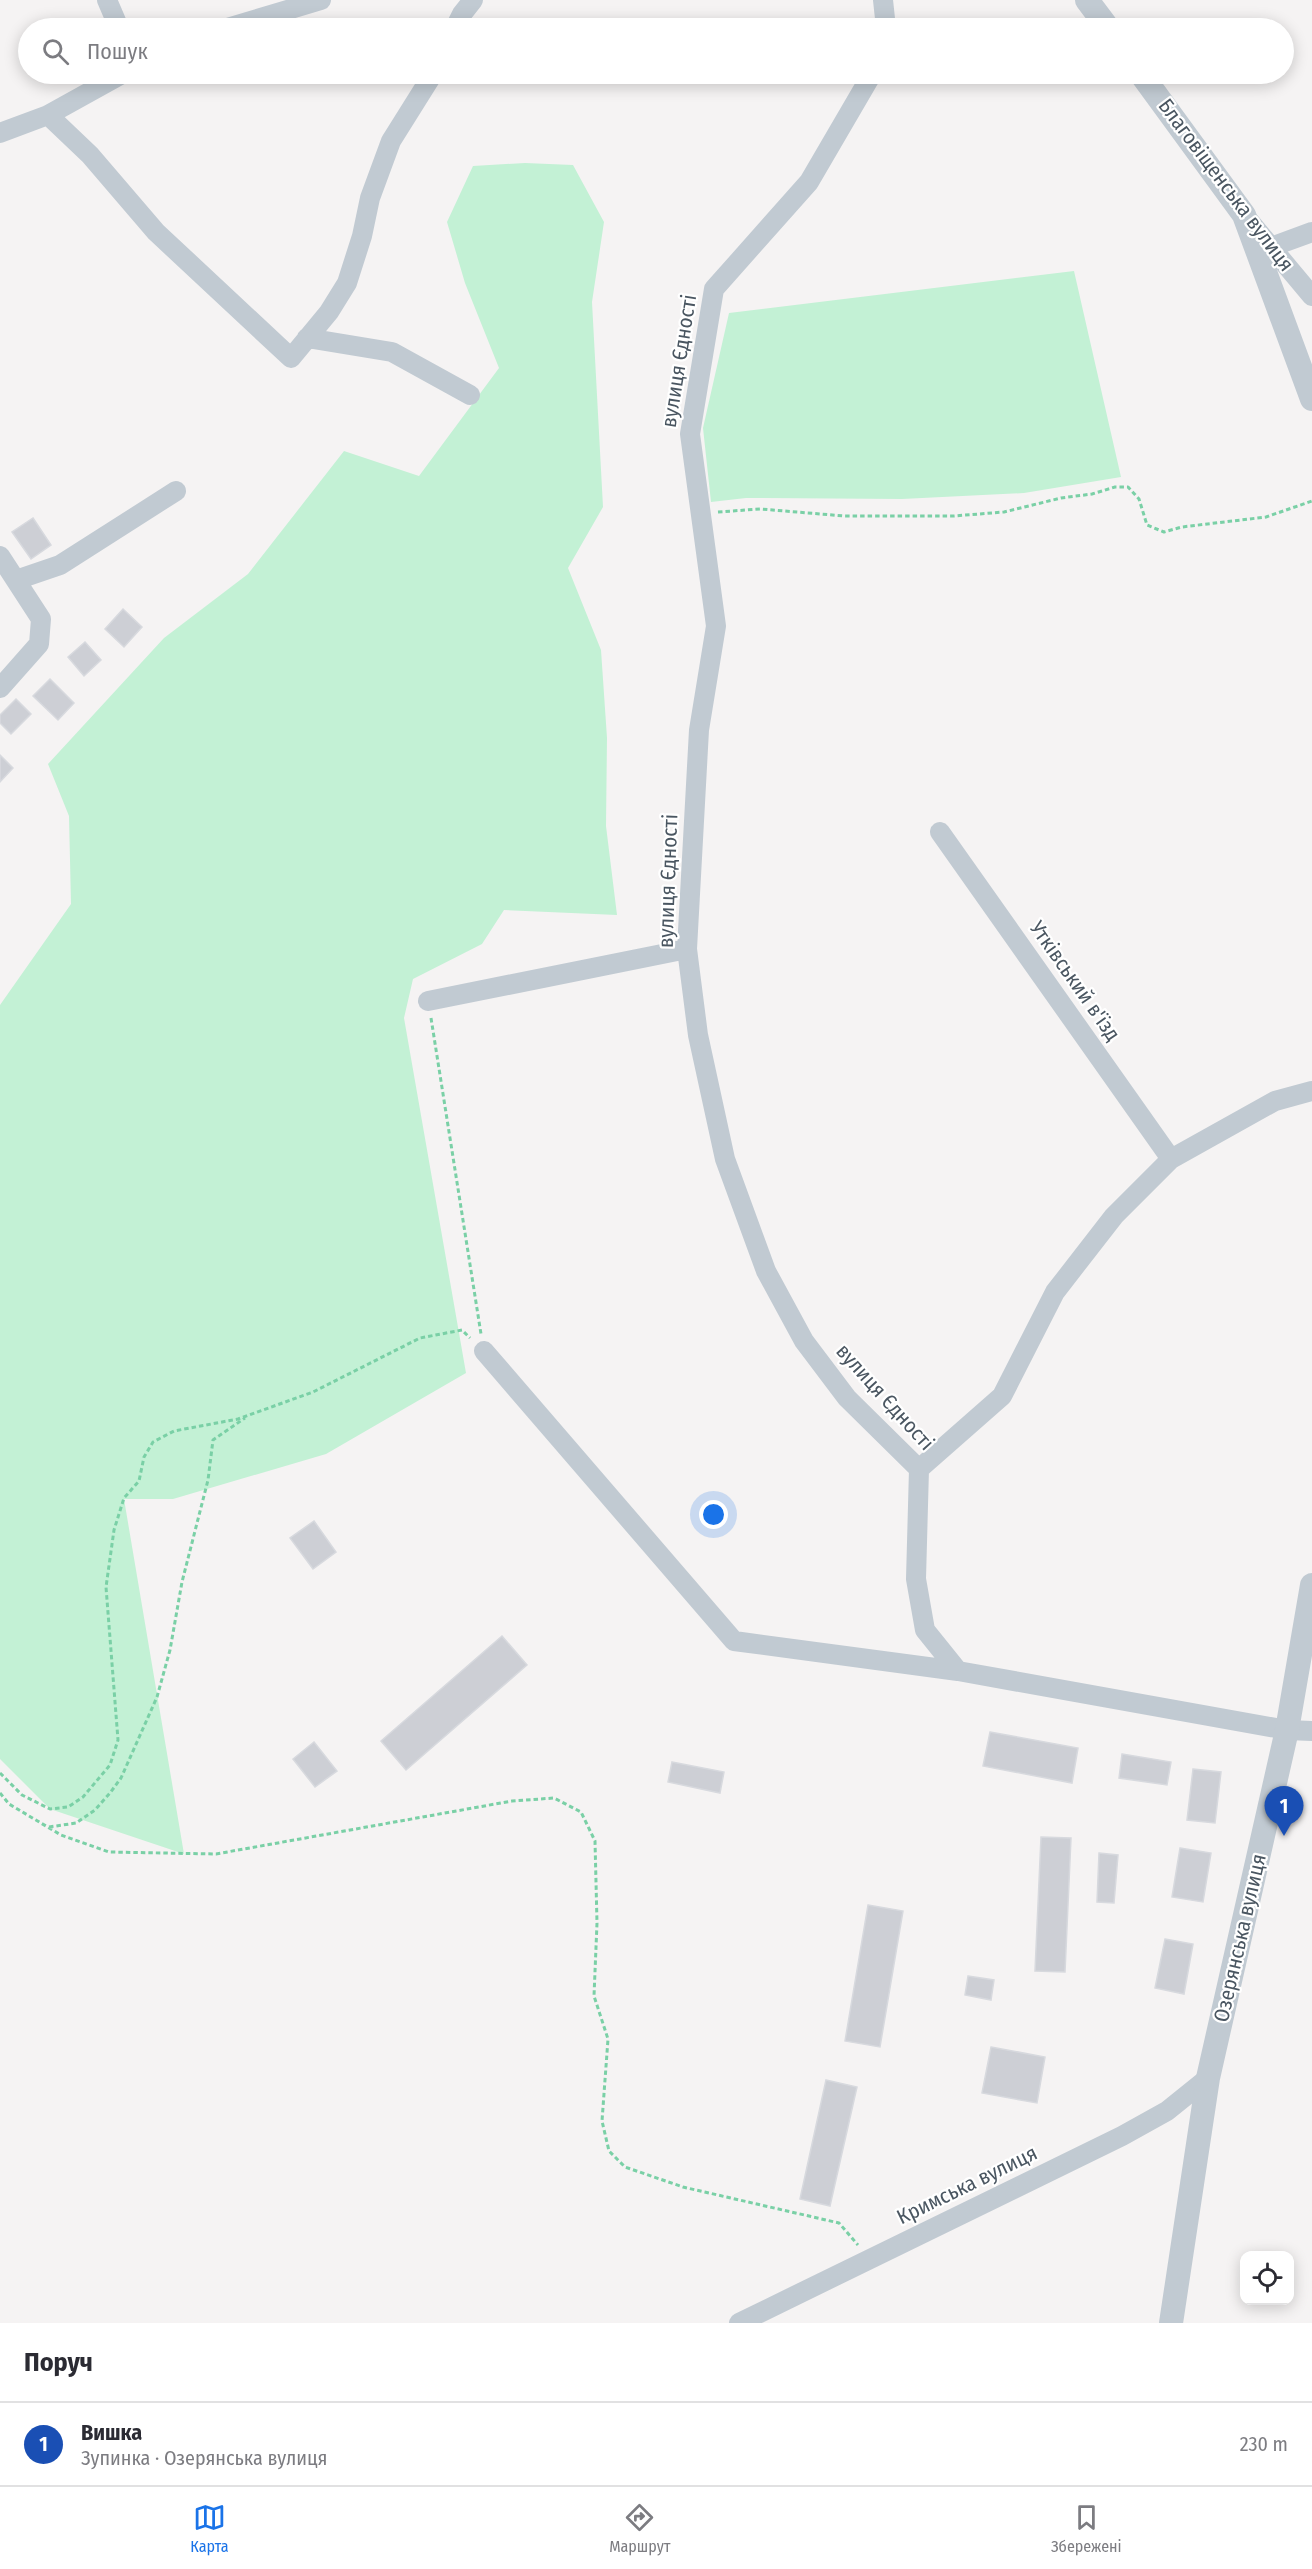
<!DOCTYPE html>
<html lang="uk">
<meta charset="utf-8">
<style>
:root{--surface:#fff;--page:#f2f2f3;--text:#2b2b33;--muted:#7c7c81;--line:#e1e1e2;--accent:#1a73e8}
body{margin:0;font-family:"Fira Sans Condensed",sans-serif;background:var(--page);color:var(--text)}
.controls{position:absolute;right:18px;bottom:18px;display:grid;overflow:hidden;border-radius:12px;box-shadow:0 3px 15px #0003}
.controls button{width:54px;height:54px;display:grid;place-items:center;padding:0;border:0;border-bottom:2px solid var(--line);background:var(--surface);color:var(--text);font:30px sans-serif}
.you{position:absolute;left:714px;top:1515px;width:21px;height:21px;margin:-15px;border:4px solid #fff;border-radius:50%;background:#1a73e8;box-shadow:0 0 0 9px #1a73e833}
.badge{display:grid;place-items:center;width:39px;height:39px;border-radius:50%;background:var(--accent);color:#fff;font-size:20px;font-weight:700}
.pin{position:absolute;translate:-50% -50px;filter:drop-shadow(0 2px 3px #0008)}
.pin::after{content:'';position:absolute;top:32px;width:21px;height:18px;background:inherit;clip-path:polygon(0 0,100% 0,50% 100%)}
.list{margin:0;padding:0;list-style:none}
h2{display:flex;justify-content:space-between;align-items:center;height:78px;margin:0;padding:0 24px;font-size:26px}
h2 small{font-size:20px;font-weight:400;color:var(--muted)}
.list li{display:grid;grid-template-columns:39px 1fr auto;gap:18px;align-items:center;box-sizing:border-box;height:84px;padding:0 24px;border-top:2px solid var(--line)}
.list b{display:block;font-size:22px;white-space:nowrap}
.list p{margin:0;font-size:20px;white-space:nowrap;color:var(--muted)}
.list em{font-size:20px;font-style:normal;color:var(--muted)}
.icon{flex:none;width:33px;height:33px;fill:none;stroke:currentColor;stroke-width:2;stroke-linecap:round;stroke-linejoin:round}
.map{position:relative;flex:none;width:1312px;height:2323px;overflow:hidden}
.search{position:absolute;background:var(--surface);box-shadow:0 3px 15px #0003;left:18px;right:18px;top:18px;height:66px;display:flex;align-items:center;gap:15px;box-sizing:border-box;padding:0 21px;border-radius:33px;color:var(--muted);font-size:22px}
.sheet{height:162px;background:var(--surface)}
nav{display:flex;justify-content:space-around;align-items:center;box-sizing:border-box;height:84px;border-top:2px solid var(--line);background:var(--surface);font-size:16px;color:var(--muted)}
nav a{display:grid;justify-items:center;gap:3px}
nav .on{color:var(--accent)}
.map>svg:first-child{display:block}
</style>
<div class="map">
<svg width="1312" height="2323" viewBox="0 0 1312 2323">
<rect width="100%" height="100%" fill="#f5f3f3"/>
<path fill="#c3f1d5" d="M525,163L573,165L604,222L592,302L603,507L568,568L601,650L607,738L606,826L617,915L504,910L482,944L413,979L404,1018L466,1373L326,1454L173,1499H124L184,1854L50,1809L0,1759V1005L71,904L69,816L48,764L164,638L248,574L344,451L419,476L499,368L465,283L447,222L473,166Z
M1074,271L1121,477L1024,493L902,499L746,498L711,502L703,428L729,313Z"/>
<path fill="#cdcfd5" stroke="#d7d9de" stroke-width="1.5" d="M33,518L51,545L31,559L12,532Z
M123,609L142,627L124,647L105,629Z
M85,642L101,660L84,676L68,657Z
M50,679L74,703L58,720L33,696Z
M16,699L31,714L11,734L0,723V715Z
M0,755L13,768L0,782Z
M314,1521L336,1552L313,1569L290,1538Z
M502,1636L527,1665L406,1770L381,1741Z
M990,1732L1078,1748L1072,1783L983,1766Z
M314,1742L337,1771L315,1787L293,1759Z
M1122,1754L1171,1762L1167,1785L1119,1778Z
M672,1762L724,1772L720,1793L668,1782Z
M1193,1769L1221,1772L1215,1823L1187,1820Z
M1041,1837L1071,1838L1065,1972L1035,1971Z
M1180,1848L1211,1853L1203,1902L1172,1897Z
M1099,1853L1118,1855L1114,1903L1097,1902Z
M868,1905L903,1911L880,2047L845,2041Z
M1165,1939L1193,1944L1184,1994L1155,1988Z
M968,1976L994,1980L991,2000L965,1995Z
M991,2047L1045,2057L1037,2103L982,2093Z
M826,2080L857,2087L830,2206L800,2199Z"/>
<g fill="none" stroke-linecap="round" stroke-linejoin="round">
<path stroke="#7ad0a6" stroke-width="3" stroke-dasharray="4.5 3" stroke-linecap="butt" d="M718,512L760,509L845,516H954L1004,512L1061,498L1092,494L1115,487H1128L1139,499L1147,525L1164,532L1182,527L1266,517L1312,501
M431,1018L481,1334
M0,1773L22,1795L50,1809L68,1807L83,1797L110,1765L118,1740L106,1587L114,1530L124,1498L139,1481L144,1457L153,1442L174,1431L238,1419L313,1392L420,1338L462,1330L470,1338
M0,1793L9,1804L61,1835L109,1852L216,1854L512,1801L554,1798L581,1812L595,1841L597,1923L594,1996L608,2039L602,2121L609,2151L625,2167L683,2187L839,2223L858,2245
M49,1827L76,1823L95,1810L110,1793L121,1778L157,1697L170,1650L182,1582L208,1480L213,1440L245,1418"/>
<path stroke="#c1cad2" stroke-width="20" d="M107,0L119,28
M883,0L886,28
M227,28L321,0
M455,28L462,14L473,0
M872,74L809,182L714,289L690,434L716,626L699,730L687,949L698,1035L725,1159L766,1271L804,1341L847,1398L919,1469L916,1579L925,1630L958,1671
M48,115L90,155L156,232L291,358L329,312L347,283L362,236L370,198L391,141L433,74
M0,133L48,115L122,74
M1250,222L1312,296
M1271,247L1312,232
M307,338L392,352L470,395
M0,556L41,619L39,644L0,688
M16,580L60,565L176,491
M940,832L1171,1159
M428,1001L687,949
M484,1351L734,1641L958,1671L1287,1730L1312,1731
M919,1469L1002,1396L1055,1292L1114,1216L1171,1159L1275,1101L1312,1091
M739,2323L1122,2136L1167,2111L1208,2078"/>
<path stroke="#c1cad2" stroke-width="24" d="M1087,0L1108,28
M1141,74L1244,215L1312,399
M1171,2323L1208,2078L1287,1730L1312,1585"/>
</g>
<g text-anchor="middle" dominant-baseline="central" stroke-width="4.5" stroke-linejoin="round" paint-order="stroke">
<g font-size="21" fill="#4a5661" stroke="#fff">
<text transform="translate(1226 185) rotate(53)">Благовіщенська вулиця</text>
<text transform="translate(679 361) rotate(-81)">вулиця Єдності</text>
<text transform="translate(668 881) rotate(-88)">вулиця Єдності</text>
<text transform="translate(1075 981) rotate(55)">Утківський в'їзд</text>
<text transform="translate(885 1397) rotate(48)">вулиця Єдності</text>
<text transform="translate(1240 1938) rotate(-77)">Озерянська вулиця</text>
<text transform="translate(967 2185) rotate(-26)">Кримська вулиця</text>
</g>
</g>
</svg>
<div class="controls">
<button><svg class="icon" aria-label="locate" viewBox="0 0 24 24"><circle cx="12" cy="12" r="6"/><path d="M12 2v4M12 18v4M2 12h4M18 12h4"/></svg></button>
</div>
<div class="you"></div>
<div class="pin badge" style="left:1284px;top:1836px;background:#1a4fb4">1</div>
<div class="search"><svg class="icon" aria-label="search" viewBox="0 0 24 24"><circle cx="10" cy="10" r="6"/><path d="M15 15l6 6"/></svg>Пошук</div>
</div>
<section class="sheet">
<h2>Поруч<small></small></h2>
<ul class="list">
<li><span class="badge" style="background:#1a4fb4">1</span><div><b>Вишка</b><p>Зупинка · Озерянська вулиця</p></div><em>230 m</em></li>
</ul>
</section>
<nav>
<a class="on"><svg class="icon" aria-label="map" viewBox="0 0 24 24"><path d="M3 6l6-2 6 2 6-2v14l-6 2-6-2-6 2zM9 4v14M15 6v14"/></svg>Карта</a>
<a><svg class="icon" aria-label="directions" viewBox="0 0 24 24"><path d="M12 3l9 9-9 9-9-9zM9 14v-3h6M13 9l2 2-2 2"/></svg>Маршрут</a>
<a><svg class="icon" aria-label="saved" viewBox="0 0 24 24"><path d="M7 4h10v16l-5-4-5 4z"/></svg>Збережені</a>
</nav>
